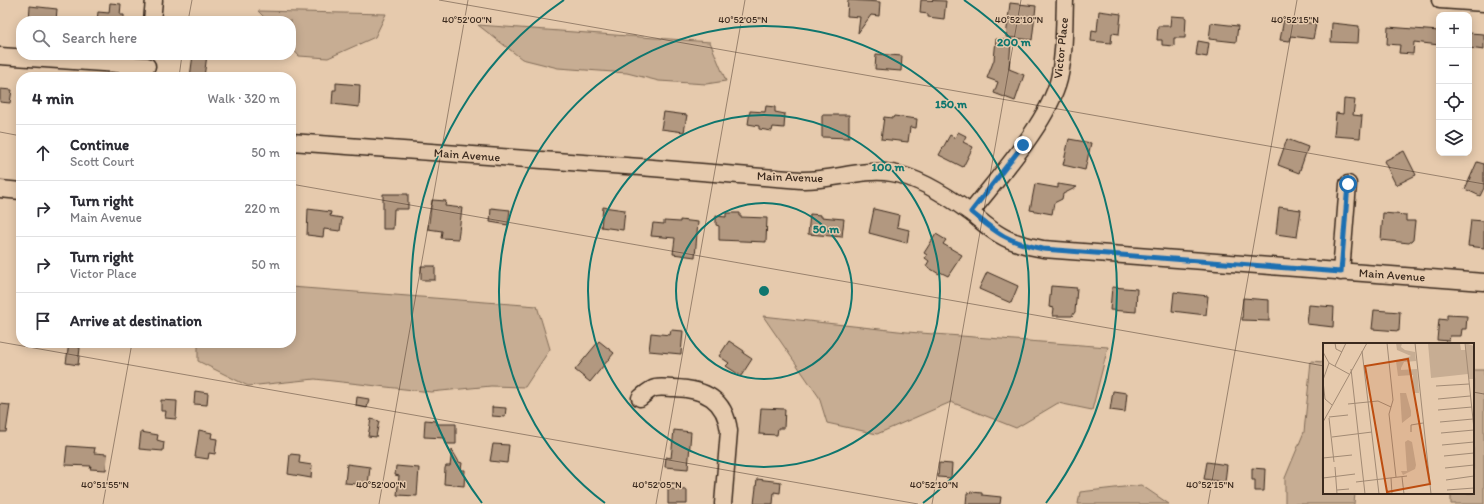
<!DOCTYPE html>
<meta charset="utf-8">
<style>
:root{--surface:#fff;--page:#f2f2f3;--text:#2b2b33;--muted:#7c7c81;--line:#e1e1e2}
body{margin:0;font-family:Itim,sans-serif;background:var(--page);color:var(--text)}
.controls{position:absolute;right:12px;top:12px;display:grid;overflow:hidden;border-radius:8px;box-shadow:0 2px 10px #0003}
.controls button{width:36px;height:36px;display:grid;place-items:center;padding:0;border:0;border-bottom:1px solid var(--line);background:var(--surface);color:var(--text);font:20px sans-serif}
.stop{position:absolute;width:12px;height:12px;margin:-9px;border:3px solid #1f6fb2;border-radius:50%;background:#fff}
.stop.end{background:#1f6fb2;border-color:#fff;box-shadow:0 1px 4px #0008}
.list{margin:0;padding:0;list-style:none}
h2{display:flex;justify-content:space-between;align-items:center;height:52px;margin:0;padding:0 16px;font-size:17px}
h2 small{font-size:13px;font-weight:400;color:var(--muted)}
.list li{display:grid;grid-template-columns:26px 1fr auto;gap:12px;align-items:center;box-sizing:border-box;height:56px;padding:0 16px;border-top:1px solid var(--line)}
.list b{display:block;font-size:15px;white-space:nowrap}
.list p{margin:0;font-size:13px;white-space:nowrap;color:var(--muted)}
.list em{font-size:13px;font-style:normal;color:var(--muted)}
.icon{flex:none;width:22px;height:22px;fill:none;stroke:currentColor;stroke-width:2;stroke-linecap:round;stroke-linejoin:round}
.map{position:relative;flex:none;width:1484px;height:504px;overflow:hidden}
.search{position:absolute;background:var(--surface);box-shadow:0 2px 10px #0003;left:16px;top:16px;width:280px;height:44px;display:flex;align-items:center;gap:10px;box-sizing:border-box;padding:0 14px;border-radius:16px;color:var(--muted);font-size:15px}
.panel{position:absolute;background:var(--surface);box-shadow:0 2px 10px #0003;left:16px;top:72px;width:280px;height:276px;border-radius:16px}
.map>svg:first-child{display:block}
</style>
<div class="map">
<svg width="1484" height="504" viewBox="0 0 1484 504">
<rect width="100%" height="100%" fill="#e6caad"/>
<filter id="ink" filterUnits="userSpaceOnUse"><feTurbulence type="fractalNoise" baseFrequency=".025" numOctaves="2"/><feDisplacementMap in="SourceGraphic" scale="8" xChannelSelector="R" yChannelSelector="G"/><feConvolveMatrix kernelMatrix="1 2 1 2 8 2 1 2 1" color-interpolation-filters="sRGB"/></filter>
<g filter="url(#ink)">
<path fill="#c7ad93" stroke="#816c58" d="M258,11L386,14L375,37L328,58L299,56L291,47V21H268Z
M478,25L710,42L726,81L706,84L659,81L627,73L558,68L522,59Z
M291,287L537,306L550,349L525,387L491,386L431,392L315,379L248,386L198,361V343H291Z
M763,316L907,332L1108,347L1092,410L1058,403L1016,428L951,402L877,434L827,423L819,397Z
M1311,361L1324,362V493H1355L1354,504H1285V478L1304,432Z
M1473,370H1484V504H1451V493H1473Z
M1141,485L1169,504H1078L1080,492Z"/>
<path fill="#b29880" stroke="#3b2a1e" d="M848,0L880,2L879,16L871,15L858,33L860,17L847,16Z
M921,0L946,1L944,19L928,17V14L920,13Z
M110,3L121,4L120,15H124V21H97L98,12L109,13Z
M1010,3L1036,6L1032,40L1006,37Z
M30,6L57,9L56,21H29Z
M1099,11L1121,14L1119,34L1112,33L1111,43L1091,41L1092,30L1097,31Z
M1171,16L1186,17L1185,38H1174V46L1162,45V40H1157L1158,26H1170Z
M1284,19L1316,24L1313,39L1291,36L1290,41L1280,40Z
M1211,23L1238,26L1236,42L1209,39Z
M1332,23L1359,26L1358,43L1331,42Z
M1388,27L1439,31V45L1414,42L1413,54L1399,53L1400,45L1387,44Z
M1469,33L1484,34V50L1469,48Z
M996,39L1011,41L1009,69L1024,75L1015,101L994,93L998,82L987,78L994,60Z
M1198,41L1209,43L1207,57L1196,55Z
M876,54L902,56L901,71L875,69Z
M193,55H207L204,77H190Z
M336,83L360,85L359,107L332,104L333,90H336Z
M0,89L12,90L10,103L0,102Z
M1344,99L1355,100L1353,115L1362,116L1360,138L1334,136L1336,113L1343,114Z
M766,106L775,107V112L785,114L784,128L773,127L772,131L759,129V126L748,124L750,111L765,112Z
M664,112L687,115L684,132L661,129Z
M822,115H849V138L822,137Z
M894,116L917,119L916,128L910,127L908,142L881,139L884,117L893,118Z
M958,132L966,136L963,142L973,147L963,167L939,155L950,135L955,138Z
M1069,139L1091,143L1085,170L1063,165Z
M1287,139L1308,147L1299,173L1278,165Z
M1404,151L1416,175L1396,185L1384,161Z
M1477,162L1484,164V188L1480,196L1465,189Z
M1035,184L1058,188V184L1077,187L1063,194L1062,199L1054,203L1052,214L1030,210Z
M383,194H408V209H394L393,229H383Z
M432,200L446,201L445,206L462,208L458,239L441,238L442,231L428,229Z
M603,207L625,210L623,230L601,227Z
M1279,207L1301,210L1297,237L1276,234Z
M491,208L510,210L508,225L490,222Z
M308,209L331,212L330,216L342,218L340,231L324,229L323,237L307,235Z
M874,209L899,215L897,227L909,230L907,243L869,233Z
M726,213H740V217L767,218L766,242L719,240V226L716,225V216L726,217Z
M1383,213L1406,215V221H1415L1413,240L1409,243L1381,240Z
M810,214L821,215V217L844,219L842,237L808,234Z
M680,220L698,222L695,257L673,254L675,238L651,236L653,223L664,224V221L680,222Z
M1471,220L1484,221V248L1468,246Z
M936,234L946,240L943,244L962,255L948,276L940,272L939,274L926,266L929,261L925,258L927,255L924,253Z
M421,266H435V280H421Z
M987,272L1018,286L1011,303L979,289Z
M1051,286L1077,288L1075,312L1072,316H1053L1054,308L1049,307Z
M1112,287L1137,289L1136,312L1110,310Z
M1174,292L1208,296L1206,315L1172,311Z
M1243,298L1269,300V321L1242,320Z
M1309,305L1334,307L1333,327L1307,324Z
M1374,310L1400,312L1399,331L1372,329Z
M1447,315L1467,316L1466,329H1462L1461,336H1450L1449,341L1437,340L1439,319L1447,320Z
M671,330L683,331L681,354L649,351L651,333L670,335Z
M599,341L614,353L590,382L575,370Z
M729,341L744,351L743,353L752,359L741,376L726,366L729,363L719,356Z
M69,343H79L78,347L80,348L78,365L66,363Z
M195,391L208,393L207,405L194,404Z
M1113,391L1127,393L1125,412L1110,410Z
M357,397L369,399L367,408L356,406Z
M161,400L177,401L176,419L165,418L166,411H161Z
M0,404L10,405L6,432H0Z
M492,407L506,408L505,417L492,416Z
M761,408L785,409L784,428H778L777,435L759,434Z
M371,419L379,421L376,437L368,436Z
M425,420L436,421V424H456V444H445V438L424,437Z
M199,430L212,433L211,438L217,439L215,454L209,453L208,459L195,457Z
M674,430L691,432L688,469L665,467L666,457L671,458Z
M141,432L158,435L157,440L164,442L163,451L139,449Z
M493,444L509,445L507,463L490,461Z
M67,446L95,448L94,453L107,454L106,470L90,469L91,466L65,465Z
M452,450L459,462L462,463L461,470H465L464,486L444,484L445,468L446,466H450Z
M290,454L300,455L299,463L312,465L311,478L288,474Z
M1207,462L1227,465L1225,482L1204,479Z
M939,463L952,464L951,478L938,477Z
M347,464L370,467L368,485L345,483Z
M396,466L419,468L417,496L397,495L399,476L395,475Z
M1252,468L1265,469L1264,491H1255V480H1252Z
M757,479L781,482L780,493L774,492L773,504H754Z
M668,489L687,490V504H668Z
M972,492L982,493V495L1001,497L1000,504H966L967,493Z"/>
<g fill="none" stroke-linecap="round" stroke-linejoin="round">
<g stroke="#3b2a1e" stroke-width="19">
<path id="minor" d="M1440,0L1484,3
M152,21L154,0
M0,56L147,66
M291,142L640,167L801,180C832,181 862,168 892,173C919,177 949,197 971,213C980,220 989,229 1000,235C1013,243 1028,246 1043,249L1484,282
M0,189L21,191
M971,212C999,176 1048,123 1059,79C1065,53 1064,26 1065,0
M1341,272L1348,184
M640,398C644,395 650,389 655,388C661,387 668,388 674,388C705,389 725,399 729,431L723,504"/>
</g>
<use href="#minor" stroke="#e6caad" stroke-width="16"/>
</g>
</g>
<g fill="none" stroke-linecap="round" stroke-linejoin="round" filter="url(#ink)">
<path stroke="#1f6fb2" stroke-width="5" d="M1023,145L971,212C998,234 1008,242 1043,249L1341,272L1348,184"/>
</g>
<path fill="none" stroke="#3b2a1e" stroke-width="1" stroke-opacity="0.45" d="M439,0L1484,184M188,21L192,0M179,77L182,55M0,132L21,136M291,184L1324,366M0,342L918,504M1473,392L1484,394M103,504L132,343M379,504L468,0M656,504L745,0M932,504L1021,0M1208,504L1297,0"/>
<g fill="none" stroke="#0f766e" stroke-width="2">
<circle cx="764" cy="291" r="88"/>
<circle cx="764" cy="291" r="176"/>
<path d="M605 503A265 265 0 1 1 923 503"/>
<path d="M482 503A353 353 0 0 1 564 0M964 0A353 353 0 0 1 1046 503"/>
</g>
<g text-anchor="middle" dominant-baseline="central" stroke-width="3" stroke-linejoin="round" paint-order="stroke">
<g font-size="12" fill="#3b2a1e" stroke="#e6caad">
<text transform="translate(1061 48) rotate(-84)">Victor Place</text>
<text transform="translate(467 155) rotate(4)">Main Avenue</text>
<text transform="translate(790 177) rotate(2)">Main Avenue</text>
<text transform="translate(1392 275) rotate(4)">Main Avenue</text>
</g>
</g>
<g transform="translate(1323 343)">
<rect width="151" height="151" fill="#e6caad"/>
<path d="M73,0H79L78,4L82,7L92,9L93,18L81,19L78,25V27L94,26L96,50H90V32L75,33L73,18L88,13L74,7ZM105,0H137L138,7H143L142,0L151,3V36H146L145,31L108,35ZM77,50H83L88,68V73L79,80ZM85,97L89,99L93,122L92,126L80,132L78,128H84L82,99Z" fill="#c7ad93"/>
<path fill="none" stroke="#a28a74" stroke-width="1" d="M12,0L13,6L19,9M64,0L70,57L66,71L73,134M92,0L108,151M142,0L151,86M39,8L56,151M0,9L6,20L26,31M12,23L23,0M28,26L42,151M0,37L6,20M0,38L2,56L9,62M113,43L146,41M115,56L147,53M25,61L55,58L68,64M115,67L149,64M6,74L25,72M6,75L11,119M0,79L44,0M117,79L150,76M88,89V82L100,80M118,90L151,87M9,94L49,89M119,102L151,99M121,113L151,110M0,115L29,112M12,124L14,151M122,125L151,122M79,134L81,151M0,135L32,131M68,135L69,151M123,137L151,133M33,139L84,133M14,147L26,146M124,147L151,145"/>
<path fill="#bd4d10" fill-opacity="0.15" stroke="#bd4d10" stroke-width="2" d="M85,16L107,141L64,149L42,23Z"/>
<rect width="151" height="151" fill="none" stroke="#3b2a1e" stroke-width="2"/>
</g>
<g font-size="10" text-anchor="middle" fill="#3b2a1e" stroke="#e6caad" stroke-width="3" stroke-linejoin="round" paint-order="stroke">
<text x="467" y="23">40°52'00"N</text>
<text x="743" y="23">40°52'05"N</text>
<text x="1019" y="23">40°52'10"N</text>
<text x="1295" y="23">40°52'15"N</text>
<text x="105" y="488">40°51'55"N</text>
<text x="381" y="488">40°52'00"N</text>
<text x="657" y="488">40°52'05"N</text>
<text x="934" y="488">40°52'10"N</text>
<text x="1210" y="488">40°52'15"N</text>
</g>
<circle cx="764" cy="291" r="6" fill="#0f766e" stroke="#e6caad" stroke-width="2"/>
<g font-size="12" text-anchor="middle" font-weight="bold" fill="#0f766e" stroke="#e6caad" stroke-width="3" stroke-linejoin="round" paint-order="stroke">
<text x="1014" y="46">200 m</text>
<text x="951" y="108">150 m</text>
<text x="888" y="171">100 m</text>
<text x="826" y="233">50 m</text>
</g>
</svg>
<div class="controls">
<button>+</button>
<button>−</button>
<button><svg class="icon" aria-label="locate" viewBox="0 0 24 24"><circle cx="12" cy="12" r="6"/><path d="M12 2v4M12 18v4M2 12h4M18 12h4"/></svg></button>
<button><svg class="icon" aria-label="layers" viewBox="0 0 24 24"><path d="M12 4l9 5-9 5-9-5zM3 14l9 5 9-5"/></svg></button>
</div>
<div class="stop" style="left:1348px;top:184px"></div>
<div class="stop end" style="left:1023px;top:145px"></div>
<div class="search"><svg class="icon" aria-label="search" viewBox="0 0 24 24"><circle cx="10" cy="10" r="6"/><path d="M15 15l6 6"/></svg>Search here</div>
<section class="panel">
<h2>4 min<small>Walk · 320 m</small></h2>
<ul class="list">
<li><svg class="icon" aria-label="ahead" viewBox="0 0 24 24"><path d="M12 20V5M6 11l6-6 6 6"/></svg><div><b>Continue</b><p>Scott Court</p></div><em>50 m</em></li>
<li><svg class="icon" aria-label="right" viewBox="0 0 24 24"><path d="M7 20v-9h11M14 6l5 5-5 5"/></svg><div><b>Turn right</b><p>Main Avenue</p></div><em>220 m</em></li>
<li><svg class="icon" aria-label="right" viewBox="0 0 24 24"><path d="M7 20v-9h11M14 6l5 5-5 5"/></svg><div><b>Turn right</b><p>Victor Place</p></div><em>50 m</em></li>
<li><svg class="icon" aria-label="arrive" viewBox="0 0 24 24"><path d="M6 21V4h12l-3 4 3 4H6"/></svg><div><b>Arrive at destination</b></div></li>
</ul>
</section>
</div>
